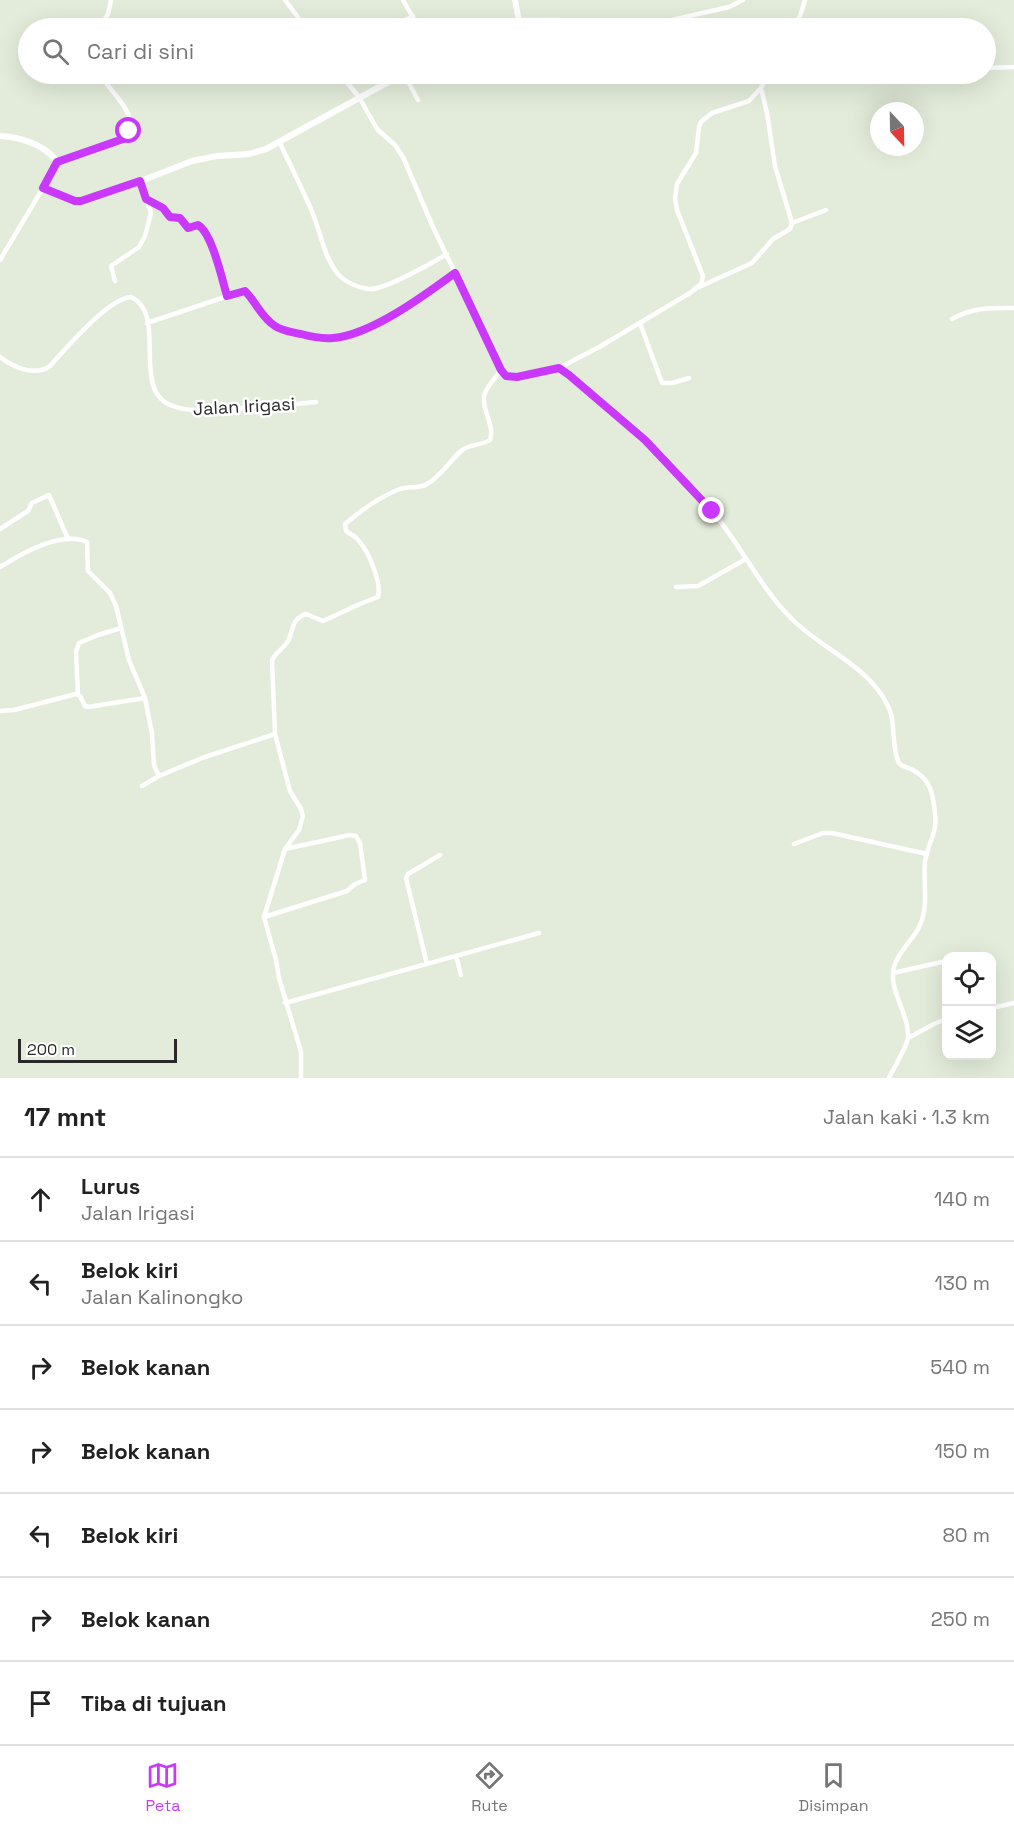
<!DOCTYPE html>
<html lang="id">
<meta charset="utf-8">
<style>
:root{--surface:#fff;--page:#f6f6f6;--text:#222;--muted:#767676;--line:#e0e0e0;--accent:#c938fb}
body{margin:0;font-family:"Space Grotesk",sans-serif;background:var(--page);color:var(--text)}
.controls{position:absolute;right:18px;bottom:18px;display:grid;overflow:hidden;border-radius:12px;box-shadow:0 6px 24px #0002}
.controls button{width:54px;height:54px;display:grid;place-items:center;padding:0;border:0;border-bottom:2px solid var(--line);background:var(--surface);color:var(--text);font:30px sans-serif}
.compass{position:absolute;left:870px;top:102px;width:54px;height:54px;border-radius:50%;background:var(--surface);box-shadow:0 6px 24px #0002;rotate:158deg}
.scale{position:absolute;left:18px;bottom:15px;width:159px;box-sizing:border-box;padding-left:6px;border:3px solid #292929;border-top:0;font-size:16px;line-height:21px;white-space:nowrap;color:#292929;-webkit-text-stroke:4px #fff;paint-order:stroke}
.stop{position:absolute;width:18px;height:18px;margin:-14px;border:4px solid #c938fb;border-radius:50%;background:#fff}
.stop.end{background:#c938fb;border-color:#fff;box-shadow:0 2px 6px #0008}
.list{margin:0;padding:0;list-style:none}
h2{display:flex;justify-content:space-between;align-items:center;height:78px;margin:0;padding:0 24px;font-size:26px}
h2 small{font-size:20px;font-weight:400;color:var(--muted)}
.list li{display:grid;grid-template-columns:39px 1fr auto;gap:18px;align-items:center;box-sizing:border-box;height:84px;padding:0 24px;border-top:2px solid var(--line)}
.list b{display:block;font-size:22px;white-space:nowrap}
.list p{margin:0;font-size:20px;white-space:nowrap;color:var(--muted)}
.list em{font-size:20px;font-style:normal;color:var(--muted)}
.icon{flex:none;width:33px;height:33px;fill:none;stroke:currentColor;stroke-width:2;stroke-linecap:round;stroke-linejoin:round}
.map{position:relative;flex:none;width:1014px;height:1078px;overflow:hidden}
.search{position:absolute;background:var(--surface);box-shadow:0 6px 24px #0002;left:18px;right:18px;top:18px;height:66px;display:flex;align-items:center;gap:15px;box-sizing:border-box;padding:0 21px;border-radius:33px;color:var(--muted);font-size:22px}
.sheet{height:666px;background:var(--surface)}
nav{display:flex;justify-content:space-around;align-items:center;box-sizing:border-box;height:84px;border-top:2px solid var(--line);background:var(--surface);font-size:16px;color:var(--muted)}
nav a{display:grid;justify-items:center;gap:3px}
nav .on{color:var(--accent)}
.map>svg:first-child{display:block}
</style>
<div class="map">
<svg width="1014" height="1078" viewBox="0 0 1014 1078">
<rect width="100%" height="100%" fill="#e3ecda"/>
<g fill="none" stroke-linecap="round" stroke-linejoin="round">
<path stroke="#fff" stroke-width="4.5" d="M285,0L306,28
M403,0L419,28
M519,20H560L583,28
M99,28L108,14L111,0
M390,28L413,16
M637,28L729,7L743,0
M794,28L800,16L805,0
M986,68L1014,67
M340,74L359,97L377,129L395,145L403,157L433,227L503,373C513,383 545,370 559,368L569,375C620,418 671,461 713,512C741,546 760,587 791,618C818,646 858,661 881,694C885,700 889,707 891,714C895,728 892,751 899,763C902,767 907,767 911,769C931,779 933,793 935,814C938,832 927,845 925,862C923,883 929,905 920,925C914,940 898,951 894,967C888,990 909,1013 908,1037C908,1045 893,1069 889,1078
M404,74L418,100
M280,143C291,167 303,190 313,214C321,234 324,257 338,274C344,282 361,289 371,289C386,289 432,263 447,254
M57,162L123,139C146,118 109,92 100,74
M146,199L163,208L170,217L179,218L187,228L198,225C212,233 222,279 227,296
M792,223L826,210
M0,260L43,188
M115,281L111,266L139,247L145,236L151,213L140,181
M699,287L752,263L773,239L790,229L792,223L775,166L767,113L761,88
M952,319C974,307 990,308 1014,308
M147,323L243,291C257,299 261,319 277,327C284,331 292,332 299,334C311,336 323,340 335,338C374,333 424,295 455,273
M640,323L662,383H672L689,378
M0,357C13,367 33,376 49,367C66,349 107,299 131,297C169,314 129,392 173,406C189,412 206,410 223,409C254,408 285,405 316,402
M559,368L601,346L690,293L701,284L703,276L677,210L675,198L677,184L696,153L699,127L701,122L712,113L749,101L761,88L768,74
M0,529L28,511L32,503L49,495L68,539
M0,567C22,553 62,530 87,542L88,571L110,593L116,606L129,660L145,698L152,734L154,765L159,776L202,758L275,734
M676,587L698,586L746,559
M78,694L76,652L79,643L98,635L121,628
M0,711L14,710L76,694L80,696L85,706L88,707L145,698
M142,786L159,776
M794,844L823,833H832L927,854
M264,917L347,891L355,884L365,880L360,843L356,836L350,835L285,849
M456,956L461,975
M970,957L983,954
M427,964L406,878L408,874L440,855
M893,973L946,961
M285,1003L539,933
M992,1008L1014,1003
M908,1038L934,1024L946,1019
M301,1078V1052L299,1045L279,978L276,960L264,917L285,849L299,830L303,816L301,809L290,791L275,734L272,660C276,652 284,648 288,641C294,629 291,619 306,614L323,621L360,604L378,597C382,583 368,550 358,540C355,536 350,534 346,531L345,524C362,510 379,497 400,489C409,486 419,489 427,484C441,476 449,462 461,451C468,444 481,446 490,440C495,426 482,411 484,396C486,387 496,377 501,370"/>
<path stroke="#fff" stroke-width="6" d="M494,28L514,24L519,21L515,0
M0,136C20,137 43,144 56,160V166L43,188L75,201H81L123,188L192,161L217,156L249,154L266,149L403,74"/>
</g>
<g fill="none" stroke-linecap="round" stroke-linejoin="round">
<path stroke="#c938fb" stroke-width="8" d="M129,131L123,139L57,162L43,188L75,201H81L140,181L146,199L163,208L170,217L180,218L188,228L198,225C212,233 222,279 227,296L245,291C256,302 261,317 275,326C282,331 292,332 301,334C312,337 323,339 333,338C371,335 425,295 455,273L501,370L506,376L517,377L559,368L569,375L645,440L712,511"/>
</g>
<g text-anchor="middle" dominant-baseline="central" stroke-width="5" stroke-linejoin="round" paint-order="stroke">
<g font-size="18" fill="#292929" stroke="#fff">
<text transform="translate(244 406) rotate(-3)">Jalan Irigasi</text>
</g>
</g>
</svg>
<div class="controls">
<button><svg class="icon" aria-label="locate" viewBox="0 0 24 24"><circle cx="12" cy="12" r="6"/><path d="M12 2v4M12 18v4M2 12h4M18 12h4"/></svg></button>
<button><svg class="icon" aria-label="layers" viewBox="0 0 24 24"><path d="M12 4l9 5-9 5-9-5zM3 14l9 5 9-5"/></svg></button>
</div>
<svg class="compass" viewBox="-18 -18 36 36"><path d="M0-13l5 13h-10z" fill="#e53935"/><path d="M0 13l5-13h-10z" fill="#767676"/></svg>
<div class="scale">200 m</div>
<div class="stop" style="left:129px;top:131px"></div>
<div class="stop end" style="left:712px;top:511px"></div>
<div class="search"><svg class="icon" aria-label="search" viewBox="0 0 24 24"><circle cx="10" cy="10" r="6"/><path d="M15 15l6 6"/></svg>Cari di sini</div>
</div>
<section class="sheet">
<h2>17 mnt<small>Jalan kaki · 1.3 km</small></h2>
<ul class="list">
<li><svg class="icon" aria-label="ahead" viewBox="0 0 24 24"><path d="M12 20V5M6 11l6-6 6 6"/></svg><div><b>Lurus</b><p>Jalan Irigasi</p></div><em>140 m</em></li>
<li><svg class="icon" aria-label="left" viewBox="0 0 24 24"><path d="M17 20v-9H6M10 6l-5 5 5 5"/></svg><div><b>Belok kiri</b><p>Jalan Kalinongko</p></div><em>130 m</em></li>
<li><svg class="icon" aria-label="right" viewBox="0 0 24 24"><path d="M7 20v-9h11M14 6l5 5-5 5"/></svg><div><b>Belok kanan</b></div><em>540 m</em></li>
<li><svg class="icon" aria-label="right" viewBox="0 0 24 24"><path d="M7 20v-9h11M14 6l5 5-5 5"/></svg><div><b>Belok kanan</b></div><em>150 m</em></li>
<li><svg class="icon" aria-label="left" viewBox="0 0 24 24"><path d="M17 20v-9H6M10 6l-5 5 5 5"/></svg><div><b>Belok kiri</b></div><em>80 m</em></li>
<li><svg class="icon" aria-label="right" viewBox="0 0 24 24"><path d="M7 20v-9h11M14 6l5 5-5 5"/></svg><div><b>Belok kanan</b></div><em>250 m</em></li>
<li><svg class="icon" aria-label="arrive" viewBox="0 0 24 24"><path d="M6 21V4h12l-3 4 3 4H6"/></svg><div><b>Tiba di tujuan</b></div></li>
</ul>
</section>
<nav>
<a class="on"><svg class="icon" aria-label="map" viewBox="0 0 24 24"><path d="M3 6l6-2 6 2 6-2v14l-6 2-6-2-6 2zM9 4v14M15 6v14"/></svg>Peta</a>
<a><svg class="icon" aria-label="directions" viewBox="0 0 24 24"><path d="M12 3l9 9-9 9-9-9zM9 14v-3h6M13 9l2 2-2 2"/></svg>Rute</a>
<a><svg class="icon" aria-label="saved" viewBox="0 0 24 24"><path d="M7 4h10v16l-5-4-5 4z"/></svg>Disimpan</a>
</nav>
